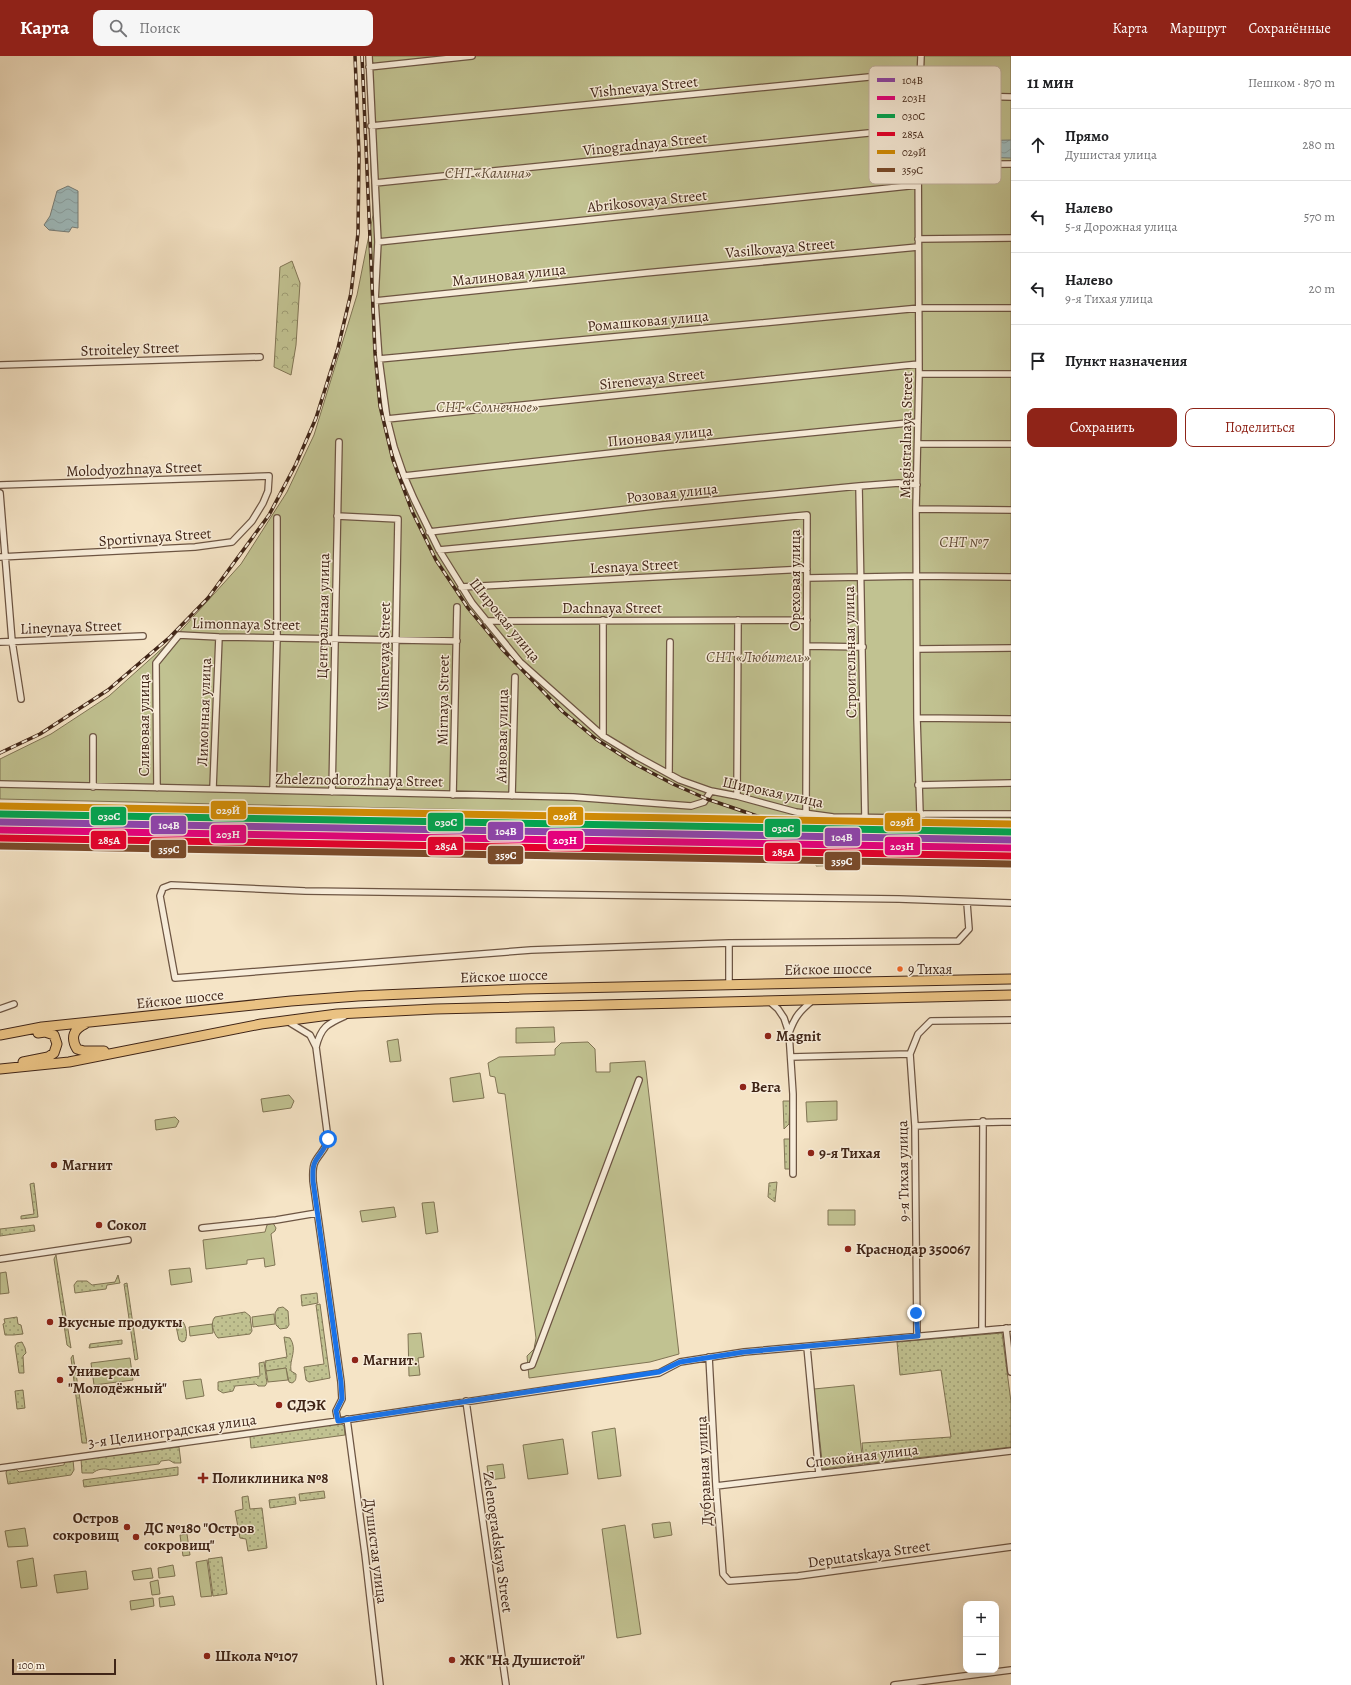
<!DOCTYPE html>
<html lang="ru">
<meta charset="utf-8">
<style>
:root{--surface:#fff;--page:#f6f6f6;--text:#202124;--muted:#757577;--line:#e0e0e0;--accent:#8f2418}
body{margin:0;font-family:Alegreya,serif;background:var(--page);color:var(--text)}
.controls{position:absolute;right:12px;bottom:12px;display:grid;overflow:hidden;border-radius:8px;box-shadow:0 4px 16px #0002}
.controls button{width:36px;height:36px;display:grid;place-items:center;padding:0;border:0;border-bottom:1px solid var(--line);background:var(--surface);color:var(--text);font:20px sans-serif}
.scale{position:absolute;left:12px;bottom:10px;width:104px;box-sizing:border-box;padding-left:4px;border:2px solid #402517;border-top:0;font-size:11px;line-height:14px;white-space:nowrap;color:#402517;-webkit-text-stroke:3px #f8edda;paint-order:stroke}
.stop{position:absolute;width:12px;height:12px;margin:-9px;border:3px solid #1a73e8;border-radius:50%;background:#fff}
.stop.end{background:#1a73e8;border-color:#fff;box-shadow:0 1px 4px #0008}
.list{margin:0;padding:0;list-style:none}
h2{display:flex;justify-content:space-between;align-items:center;height:52px;margin:0;padding:0 16px;font-size:17px}
h2 small{font-size:13px;font-weight:400;color:var(--muted)}
.list li{display:grid;grid-template-columns:26px 1fr auto;gap:12px;align-items:center;box-sizing:border-box;height:72px;padding:0 16px;border-top:1px solid var(--line)}
.list b{display:block;font-size:15px;white-space:nowrap}
.list p{margin:0;font-size:13px;white-space:nowrap;color:var(--muted)}
.list em{font-size:13px;font-style:normal;color:var(--muted)}
.actions{display:flex;gap:8px;padding:12px 16px}
.actions a{flex:1;padding:9px 0;border:1px solid var(--accent);border-radius:8px;text-align:center;font-size:14px;color:var(--accent)}
.actions .main{background:var(--accent);color:#fff}
.icon{flex:none;width:22px;height:22px;fill:none;stroke:currentColor;stroke-width:2;stroke-linecap:round;stroke-linejoin:round}
.map{position:relative;flex:none;width:1011px;height:1629px;overflow:hidden}
header{display:flex;align-items:center;gap:24px;box-sizing:border-box;height:56px;padding:0 20px;background:var(--accent);color:#fff}
header strong{font-size:19px}
nav{display:flex;gap:22px;margin-inline-start:auto;font-size:14px}
.search{width:280px;height:36px;background:var(--page);display:flex;align-items:center;gap:10px;box-sizing:border-box;padding:0 14px;border-radius:8px;color:var(--muted);font-size:15px}
main{display:flex}
aside{flex:1;background:var(--surface)}
.map>svg:first-child{display:block}
</style>
<header>
<strong>Карта</strong>
<div class="search"><svg class="icon" aria-label="search" viewBox="0 0 24 24"><circle cx="10" cy="10" r="6"/><path d="M15 15l6 6"/></svg>Поиск</div>
<nav><a>Карта</a><a>Маршрут</a><a>Сохранённые</a></nav>
</header>
<main>
<div class="map">
<svg width="1011" height="1629" viewBox="0 0 1011 1629">
<defs>
<pattern id="grass-dots" width="8" height="8" patternUnits="userSpaceOnUse"><rect width="8" height="8" fill="#c1c291"/><path d="M2 2h.1M6 6h.1" fill="none" stroke="#9e9d75" stroke-width="1.8" stroke-linecap="round"/></pattern>
<pattern id="forest-crowns" width="20" height="18" patternUnits="userSpaceOnUse"><rect width="20" height="18" fill="#c1c291"/><path d="M2 6a3 3 0 1 1 6 0M12 15a3 3 0 1 1 6 0" fill="none" stroke="#9e9d75"/></pattern>
<pattern id="water-waves" width="16" height="10" patternUnits="userSpaceOnUse"><rect width="16" height="10" fill="#9fbcbe"/><path d="M0 5q4-4 8 0t8 0" fill="none" stroke="#8aa1a3"/></pattern>
</defs>
<rect width="100%" height="100%" fill="#f5e4c6"/>
<filter id="stains"><feTurbulence type="fractalNoise" baseFrequency=".005" numOctaves="4"/><feColorMatrix values="0 0 0 0 .2 0 0 0 0 .09 0 0 0 0 .02 0 0 0 .5 -.17"/></filter>
<radialGradient id="worn" r=".72"><stop offset=".6" stop-color="#630" stop-opacity="0"/><stop offset="1" stop-color="#630" stop-opacity=".3"/></radialGradient>
<path fill="url(#grass-dots)" stroke="#807454" d="M783,1045H790L789,1068L784,1073Z
M784,1083H790V1113H785Z
M777,1126L775,1146L768,1141L769,1127Z
M34,1127L38,1161L21,1163V1160L34,1158L30,1128Z
M34,1169L35,1175L0,1180V1173Z
M56,1199L71,1292L67,1289L54,1203Z
M118,1219L120,1227L107,1229L106,1233L75,1237L74,1229L77,1225H87L92,1229L115,1226Z
M127,1227L138,1303L135,1304L124,1228Z
M317,1237L318,1247L302,1250L301,1239Z
M320,1248L330,1322L309,1326L306,1324L304,1311L324,1308L316,1249Z
M283,1251L288,1255L289,1269L287,1272L280,1273L276,1269L275,1257L278,1252Z
M245,1256L250,1260L252,1275L250,1278L218,1282C213,1277 210,1266 215,1261Z
M17,1261L18,1268L21,1269L23,1278L13,1279H5L3,1268L5,1267L4,1263Z
M180,1266H183C186,1270 188,1280 185,1285L182,1286L179,1284L176,1270Z
M1002,1277L1011,1346V1391L864,1408L862,1387L951,1381L941,1314L900,1319L897,1286Z
M284,1281L290,1282C298,1294 289,1303 291,1315L296,1318C296,1323 296,1325 292,1327L289,1326L286,1312L266,1315L265,1305L287,1301Z
M122,1284V1288L89,1292L90,1288Z
M22,1286L25,1292L26,1297L23,1300L24,1317H19L15,1290L17,1287Z
M73,1299L87,1387H82L71,1302Z
M264,1306L267,1327L265,1330H258L256,1328L235,1330L233,1335L223,1337L218,1334V1326L260,1320L259,1307Z
M23,1334L25,1352L17,1353L15,1335Z
M340,1367L344,1370L345,1379L251,1392L250,1381L253,1379Z
M179,1391L181,1407H174L169,1404L161,1405L159,1408L110,1414C105,1412 97,1413 93,1417H82L81,1403Z
M65,1404H73L74,1414L71,1419L8,1428L6,1417L7,1413L15,1412L19,1416L64,1409Z
M178,1411V1419L84,1431L83,1424Z
M324,1435L325,1442L300,1445L299,1438Z
M248,1440L250,1453L262,1452L267,1492L248,1495L246,1483L240,1482L235,1455L243,1453L242,1441Z
M295,1441L296,1448L270,1452L269,1444Z
M222,1501L227,1538L213,1540L208,1503Z"/>
<path fill="url(#forest-crowns)" stroke="#807454" d="M292,205L300,227L296,289L291,319L274,311L280,211Z"/>
<path fill="#c1c291" stroke="#807454" d="M366,0H1011V769L912,770L745,760L0,743V703L51,678L109,640L176,580L241,508L287,436L314,379L357,239L373,159Z
M846,796V809L816,810V797Z
M554,971L555,986L516,987V972Z
M398,983L401,1005L390,1006L387,985Z
M588,986L595,993L596,1016H610V1007L645,1005L679,1298L650,1306L529,1322L527,1300L534,1293L536,1282L505,1038L498,1037L495,1021L490,1020L488,1007L499,1001L555,999V993L561,987Z
M480,1017L484,1042L453,1046L450,1022Z
M289,1039L294,1045L291,1052L263,1056L261,1043Z
M837,1045V1064L807,1066L806,1046Z
M175,1061L179,1065L176,1071L156,1074L155,1064Z
M434,1146L438,1176L426,1178L422,1147Z
M394,1151L396,1161L362,1166L360,1155Z
M828,1154H855V1169H828Z
M273,1167L276,1172L275,1175L271,1178L275,1209L265,1211L264,1202L247,1204V1208L206,1213L203,1184L265,1176L267,1169Z
M190,1212L192,1226L171,1229L169,1214Z
M6,1216L9,1237L0,1238V1217Z
M274,1258L275,1268L253,1271L252,1261Z
M212,1268L213,1277L190,1280L189,1271Z
M421,1277L424,1301L418,1302L420,1319L409,1320L408,1278Z
M130,1302L133,1324L94,1329L91,1307Z
M286,1312L288,1324L268,1326L266,1315Z
M201,1323L204,1340L186,1343L183,1325Z
M854,1329L863,1408L823,1413L814,1333Z
M615,1372L621,1420L598,1423L592,1376Z
M563,1383L568,1418L528,1423L523,1389Z
M503,1408L505,1422L489,1424L487,1410Z
M670,1466L672,1479L654,1482L652,1468Z
M625,1469L641,1578L617,1582L602,1473Z
M25,1472L28,1490L8,1491L5,1475Z
M187,1478L190,1499L183,1500L180,1479Z
M33,1502L37,1530L21,1532L17,1505Z
M207,1504L212,1540L201,1541L196,1506Z
M173,1509L175,1520L159,1522L158,1512Z
M151,1512L153,1522L134,1524L132,1515Z
M86,1515L88,1533L57,1537L54,1519Z
M158,1524L160,1538L152,1539L150,1526Z
M173,1540L175,1549L160,1551L159,1542Z
M153,1542L154,1550L131,1554L130,1545Z"/>
<path fill="url(#water-waves)" stroke="#79807b" d="M1011,84V102L977,101L960,99V87L968,85Z
M68,130L78,135V172L72,171L69,176L49,174L44,169L50,160L57,135Z"/>
<g fill="none" stroke-linecap="round" stroke-linejoin="round">
<g stroke="#6d5543" stroke-width="8">
<path id="street" d="M369,0L378,186L375,245L379,303L387,363L394,391L404,420L414,443L439,494L472,547L520,606L603,680L636,700L680,724L711,735L737,740L796,756L833,761L906,762L925,758H1011
M369,11L472,0
M919,39L1011,41
M371,70L920,16
M918,109L1011,108
M375,127L918,72
M918,183L1011,182
M378,186L918,129
M375,245L645,217L918,191
M379,303L920,252H1011
M0,309L260,301
M919,318H1011
M387,363L919,308
M918,388H1011
M404,420L657,392L918,366
M0,429L269,420L268,435L263,447L252,465L232,486L195,491L0,501
M859,430L865,762
M0,437L12,585L21,643
M916,453L1011,454
M337,460L398,463L393,737
M429,476L663,449L859,430L899,427L917,429
M439,494L807,459L806,758
M807,522L918,520L1011,521
M461,531L807,513
M486,565L807,564
M0,586L143,580
M807,590L863,591
M918,593L1011,592
M917,662L1011,663
M603,680V564
M669,717L670,586
M0,728L573,741L691,750L704,746L711,735
M918,729L1011,727
M93,731V681
M157,732L156,607L179,579L219,581L457,585
M213,732L219,581
M273,734L277,581V462
M332,736L339,386
M453,739L457,551
M512,740L515,621
M737,740L738,564
M920,758L917,662L916,453L919,318L918,72L921,0
M967,847L969,873L958,885L729,887L531,894L175,922L160,840L163,832L171,829L305,835L899,843L1011,847
M729,887V929
M769,945L778,953L784,962L789,977L793,1038V1118
M0,953L14,948
M287,965L310,979L316,991L328,1083C327,1092 319,1098 315,1106C312,1112 313,1118 313,1125L341,1326L342,1343L336,1355L338,1365
M789,977C795,960 800,955 813,944
M316,991C321,971 327,968 345,960
M791,1001L910,998
M915,1070C947,1069 979,1065 1011,1066
M202,1172L276,1164L317,1157
M0,1203L128,1184
M1006,1272L1011,1316
M982,1274L983,1065
M917,1280L915,1070L910,998L918,978L931,965L1011,964
M807,1291L819,1418
M709,1301L716,1430L723,1518L729,1525L798,1520L1011,1491
M524,1311L532,1309L639,1024
M466,1345L506,1629
M347,1363L365,1498L380,1629
M0,1412L338,1365L659,1317L680,1306L744,1296L1011,1272
M716,1430L1011,1395
M894,1629L1011,1614"/>
</g>
<g stroke="#402517" stroke-width="11">
<path id="primary" d="M85,968C74,973 70,981 77,993L84,995H104
M0,979L42,971L291,945L358,940L523,933L1011,923
M23,1006L48,1001L54,997L57,988L54,979L45,976L38,977
M0,1013L69,1006L261,968L337,958L435,953L1011,939"/>
</g>
<use href="#street" stroke="#f8edda" stroke-width="5.5"/>
<use href="#primary" stroke="#eac283" stroke-width="9"/>
<g stroke="#402517" stroke-width="3.5">
<path id="rail" d="M362,0L375,297L380,350L393,404L412,455L436,504L468,552L502,593L562,655L596,683L635,708L673,728L707,743L757,760L796,770L849,775L1011,778
M0,697L40,678L108,634L170,581L208,542L269,459L296,408L316,362L338,292L351,237L358,177L359,98L355,0"/>
</g>
<use href="#rail" stroke="#f8edda" stroke-width="2" stroke-dasharray="6" stroke-linecap="butt"/>
<g stroke="#f8edda" stroke-width="10">
<path id="rail-1" d="M0,766L1011,784"/>
</g>
<g stroke="#f8edda" stroke-width="10">
<path id="rail-2" d="M0,774L1011,792"/>
</g>
<g stroke="#f8edda" stroke-width="10">
<path id="rail-3" d="M0,758L1011,776"/>
</g>
<g stroke="#f8edda" stroke-width="10">
<path id="rail-4" d="M0,782L1011,800"/>
</g>
<g stroke="#f8edda" stroke-width="10">
<path id="rail-5" d="M0,750L1011,768"/>
</g>
<g stroke="#f8edda" stroke-width="10">
<path id="rail-6" d="M0,790L1011,808"/>
</g>
<use href="#rail-1" stroke="#8e44ad" stroke-width="7"/>
<use href="#rail-2" stroke="#e5007d" stroke-width="7"/>
<use href="#rail-3" stroke="#00a651" stroke-width="7"/>
<use href="#rail-4" stroke="#e4002b" stroke-width="7"/>
<use href="#rail-5" stroke="#d28c05" stroke-width="7"/>
<use href="#rail-6" stroke="#7a4b2a" stroke-width="7"/>
</g>
<g fill="none" stroke-linecap="round" stroke-linejoin="round">
<path stroke="#1a73e8" stroke-width="5" d="M328,1083C327,1091 319,1098 315,1106C312,1112 313,1118 313,1125L341,1326L342,1343L336,1355L338,1365L659,1316L680,1306L744,1296L918,1280L916,1257"/>
</g>
<circle fill="#f26522" stroke="#f8edda" stroke-width="1.5" cx="900" cy="913" r="3.5"/>
<g fill="#8f2418" stroke="#f8edda" stroke-width="1.5">
<circle cx="768" cy="980" r="4"/>
<circle cx="743" cy="1031" r="4"/>
<circle cx="811" cy="1097" r="4"/>
<circle cx="54" cy="1109" r="4"/>
<circle cx="99" cy="1169" r="4"/>
<circle cx="848" cy="1193" r="4"/>
<circle cx="50" cy="1266" r="4"/>
<circle cx="355" cy="1304" r="4"/>
<circle cx="60" cy="1324" r="4"/>
<circle cx="279" cy="1349" r="4"/>
<path d="M201 1416h4v4h4v4h-4v4h-4v-4h-4v-4h4z"/>
<circle cx="127" cy="1471" r="4"/>
<circle cx="136" cy="1481" r="4"/>
<circle cx="207" cy="1600" r="4"/>
<circle cx="452" cy="1604" r="4"/>
</g>
<g text-anchor="middle" dominant-baseline="central" stroke-width="3" stroke-linejoin="round" paint-order="stroke">
<g font-size="14" fill="#402517" stroke="#f8edda" text-anchor="start">
<text x="908" y="913">9 Тихая</text>
</g>
<g font-size="15" fill="#402517" stroke="#f8edda">
<text transform="translate(644 31) rotate(-6)">Vishnevaya Street</text>
<text transform="translate(645 88) rotate(-6)">Vinogradnaya Street</text>
<text transform="translate(647 145) rotate(-6)">Abrikosovaya Street</text>
<text transform="translate(780 192) rotate(-5)">Vasilkovaya Street</text>
<text transform="translate(509 219) rotate(-6)">Малиновая улица</text>
<text transform="translate(648 265) rotate(-5)">Ромашковая улица</text>
<text transform="translate(130 293) rotate(-2)">Stroiteley Street</text>
<text transform="translate(652 323) rotate(-6)">Sirenevaya Street</text>
<text transform="translate(906 379) rotate(-89)">Magistralnaya Street</text>
<text transform="translate(660 380) rotate(-6)">Пионовая улица</text>
<text transform="translate(134 413) rotate(-2)">Molodyozhnaya Street</text>
<text transform="translate(672 437) rotate(-6)">Розовая улица</text>
<text transform="translate(155 481) rotate(-4)">Sportivnaya Street</text>
<text transform="translate(634 510) rotate(-3)">Lesnaya Street</text>
<text transform="translate(795 524) rotate(-90)">Ореховая улица</text>
<text x="612" y="552">Dachnaya Street</text>
<text transform="translate(323 560) rotate(-89)">Центральная улица</text>
<text transform="translate(505 564) rotate(51)">Широкая улица</text>
<text transform="translate(246 568) rotate(1)">Limonnaya Street</text>
<text transform="translate(71 571) rotate(-2)">Lineynaya Street</text>
<text transform="translate(850 596) rotate(-91)">Строительная улица</text>
<text transform="translate(384 600) rotate(-89)">Vishnevaya Street</text>
<text transform="translate(443 644) rotate(-89)">Mirnaya Street</text>
<text transform="translate(204 656) rotate(-88)">Лимонная улица</text>
<text transform="translate(144 669) rotate(-90)">Сливовая улица</text>
<text transform="translate(502 680) rotate(-89)">Айвовая улица</text>
<text transform="translate(359 724) rotate(1)">Zheleznodorozhnaya Street</text>
<text transform="translate(773 736) rotate(12)">Широкая улица</text>
<text transform="translate(828 913) rotate(-1)">Ейское шоссе</text>
<text transform="translate(504 920) rotate(-2)">Ейское шоссе</text>
<text transform="translate(180 943) rotate(-6)">Ейское шоссе</text>
<text transform="translate(903 1115) rotate(-91)">9-я Тихая улица</text>
<text transform="translate(172 1375) rotate(-8)">3-я Целиноградская улица</text>
<text transform="translate(862 1400) rotate(-7)">Спокойная улица</text>
<text transform="translate(704 1415) rotate(-93)">Дубравная улица</text>
<text transform="translate(498 1486) rotate(82)">Zelenogradskaya Street</text>
<text transform="translate(376 1495) rotate(83)">Душистая улица</text>
<text transform="translate(869 1498) rotate(-8)">Deputatskaya Street</text>
</g>
<g font-size="15" font-style="italic" fill="#604c36" stroke="#f8edda">
<text x="488" y="117">СНТ «Калина»</text>
<text x="487" y="351">СНТ «Солнечное»</text>
<text x="964" y="486">СНТ №7</text>
<text x="758" y="601">СНТ «Любитель»</text>
</g>
<g font-size="15" font-weight="bold" fill="#402517" stroke="#f8edda" text-anchor="start">
<text x="776" y="980">Magnit</text>
<text x="751" y="1031">Вега</text>
<text x="819" y="1097">9-я Тихая</text>
<text x="62" y="1109">Магнит</text>
<text x="107" y="1169">Сокол</text>
<text x="856" y="1193">Краснодар 350067</text>
<text x="58" y="1266">Вкусные продукты</text>
<text x="363" y="1304">Магнит.</text>
<text x="68" y="1315">Универсам<tspan x="68" dy="17">"Молодёжный"</tspan></text>
<text x="287" y="1349">СДЭК</text>
<text x="212" y="1422">Поликлиника №8</text>
<text x="119" y="1462" text-anchor="end">Остров<tspan x="119" dy="17">сокровищ</tspan></text>
<text x="144" y="1472">ДС №180 "Остров<tspan x="144" dy="17">сокровищ"</tspan></text>
<text x="215" y="1600">Школа №107</text>
<text x="460" y="1604">ЖК "На Душистой"</text>
</g>
</g>
<rect x="869" y="10" width="132" height="118" rx="6" fill="#f8edda" stroke="#c1b1a0" stroke-width="1"/>
<rect x="877" y="22" width="18" height="4" fill="#8e44ad"/>
<rect x="877" y="40" width="18" height="4" fill="#e5007d"/>
<rect x="877" y="58" width="18" height="4" fill="#00a651"/>
<rect x="877" y="76" width="18" height="4" fill="#e4002b"/>
<rect x="877" y="94" width="18" height="4" fill="#d28c05"/>
<rect x="877" y="112" width="18" height="4" fill="#7a4b2a"/>
<g font-size="11" fill="#402517">
<text x="902" y="28">104В</text>
<text x="902" y="46">203Н</text>
<text x="902" y="64">030C</text>
<text x="902" y="82">285А</text>
<text x="902" y="100">029Й</text>
<text x="902" y="118">359С</text>
</g>
<g stroke="#f8edda" stroke-width="1.5">
<rect x="210" y="744" width="37" height="20" rx="4" fill="#d28c05"/>
<rect x="90" y="750" width="37" height="20" rx="4" fill="#00a651"/>
<rect x="547" y="750" width="37" height="20" rx="4" fill="#d28c05"/>
<rect x="427" y="756" width="37" height="20" rx="4" fill="#00a651"/>
<rect x="884" y="756" width="37" height="20" rx="4" fill="#d28c05"/>
<rect x="150" y="759" width="37" height="20" rx="4" fill="#8e44ad"/>
<rect x="764" y="762" width="37" height="20" rx="4" fill="#00a651"/>
<rect x="487" y="765" width="37" height="20" rx="4" fill="#8e44ad"/>
<rect x="210" y="768" width="37" height="20" rx="4" fill="#e5007d"/>
<rect x="824" y="771" width="37" height="20" rx="4" fill="#8e44ad"/>
<rect x="90" y="774" width="37" height="20" rx="4" fill="#e4002b"/>
<rect x="547" y="774" width="37" height="20" rx="4" fill="#e5007d"/>
<rect x="427" y="780" width="37" height="20" rx="4" fill="#e4002b"/>
<rect x="884" y="780" width="37" height="20" rx="4" fill="#e5007d"/>
<rect x="150" y="783" width="37" height="20" rx="4" fill="#7a4b2a"/>
<rect x="764" y="786" width="37" height="20" rx="4" fill="#e4002b"/>
<rect x="487" y="789" width="37" height="20" rx="4" fill="#7a4b2a"/>
<rect x="824" y="795" width="37" height="20" rx="4" fill="#7a4b2a"/>
</g>
<g font-size="11" text-anchor="middle" font-weight="bold" fill="#fff">
<text x="228" y="758">029Й</text>
<text x="109" y="764">030C</text>
<text x="565" y="764">029Й</text>
<text x="446" y="770">030C</text>
<text x="902" y="770">029Й</text>
<text x="169" y="773">104В</text>
<text x="783" y="776">030C</text>
<text x="506" y="779">104В</text>
<text x="228" y="782">203Н</text>
<text x="842" y="785">104В</text>
<text x="109" y="788">285А</text>
<text x="565" y="788">203Н</text>
<text x="446" y="794">285А</text>
<text x="902" y="794">203Н</text>
<text x="169" y="797">359С</text>
<text x="783" y="800">285А</text>
<text x="506" y="803">359С</text>
<text x="842" y="809">359С</text>
</g>
<rect width="100%" height="100%" filter="url(#stains)"/>
<rect width="100%" height="100%" fill="url(#worn)"/>
</svg>
<div class="controls">
<button>+</button>
<button>−</button>
</div>
<div class="scale">100 m</div>
<div class="stop" style="left:328px;top:1083px"></div>
<div class="stop end" style="left:916px;top:1257px"></div>
</div>
<aside>
<h2>11 мин<small>Пешком · 870 m</small></h2>
<ul class="list">
<li><svg class="icon" aria-label="ahead" viewBox="0 0 24 24"><path d="M12 20V5M6 11l6-6 6 6"/></svg><div><b>Прямо</b><p>Душистая улица</p></div><em>280 m</em></li>
<li><svg class="icon" aria-label="left" viewBox="0 0 24 24"><path d="M17 20v-9H6M10 6l-5 5 5 5"/></svg><div><b>Налево</b><p>5-я Дорожная улица</p></div><em>570 m</em></li>
<li><svg class="icon" aria-label="left" viewBox="0 0 24 24"><path d="M17 20v-9H6M10 6l-5 5 5 5"/></svg><div><b>Налево</b><p>9-я Тихая улица</p></div><em>20 m</em></li>
<li><svg class="icon" aria-label="arrive" viewBox="0 0 24 24"><path d="M6 21V4h12l-3 4 3 4H6"/></svg><div><b>Пункт назначения</b></div></li>
</ul>
<div class="actions"><a class="main">Сохранить</a><a>Поделиться</a></div>
</aside>
</main>
